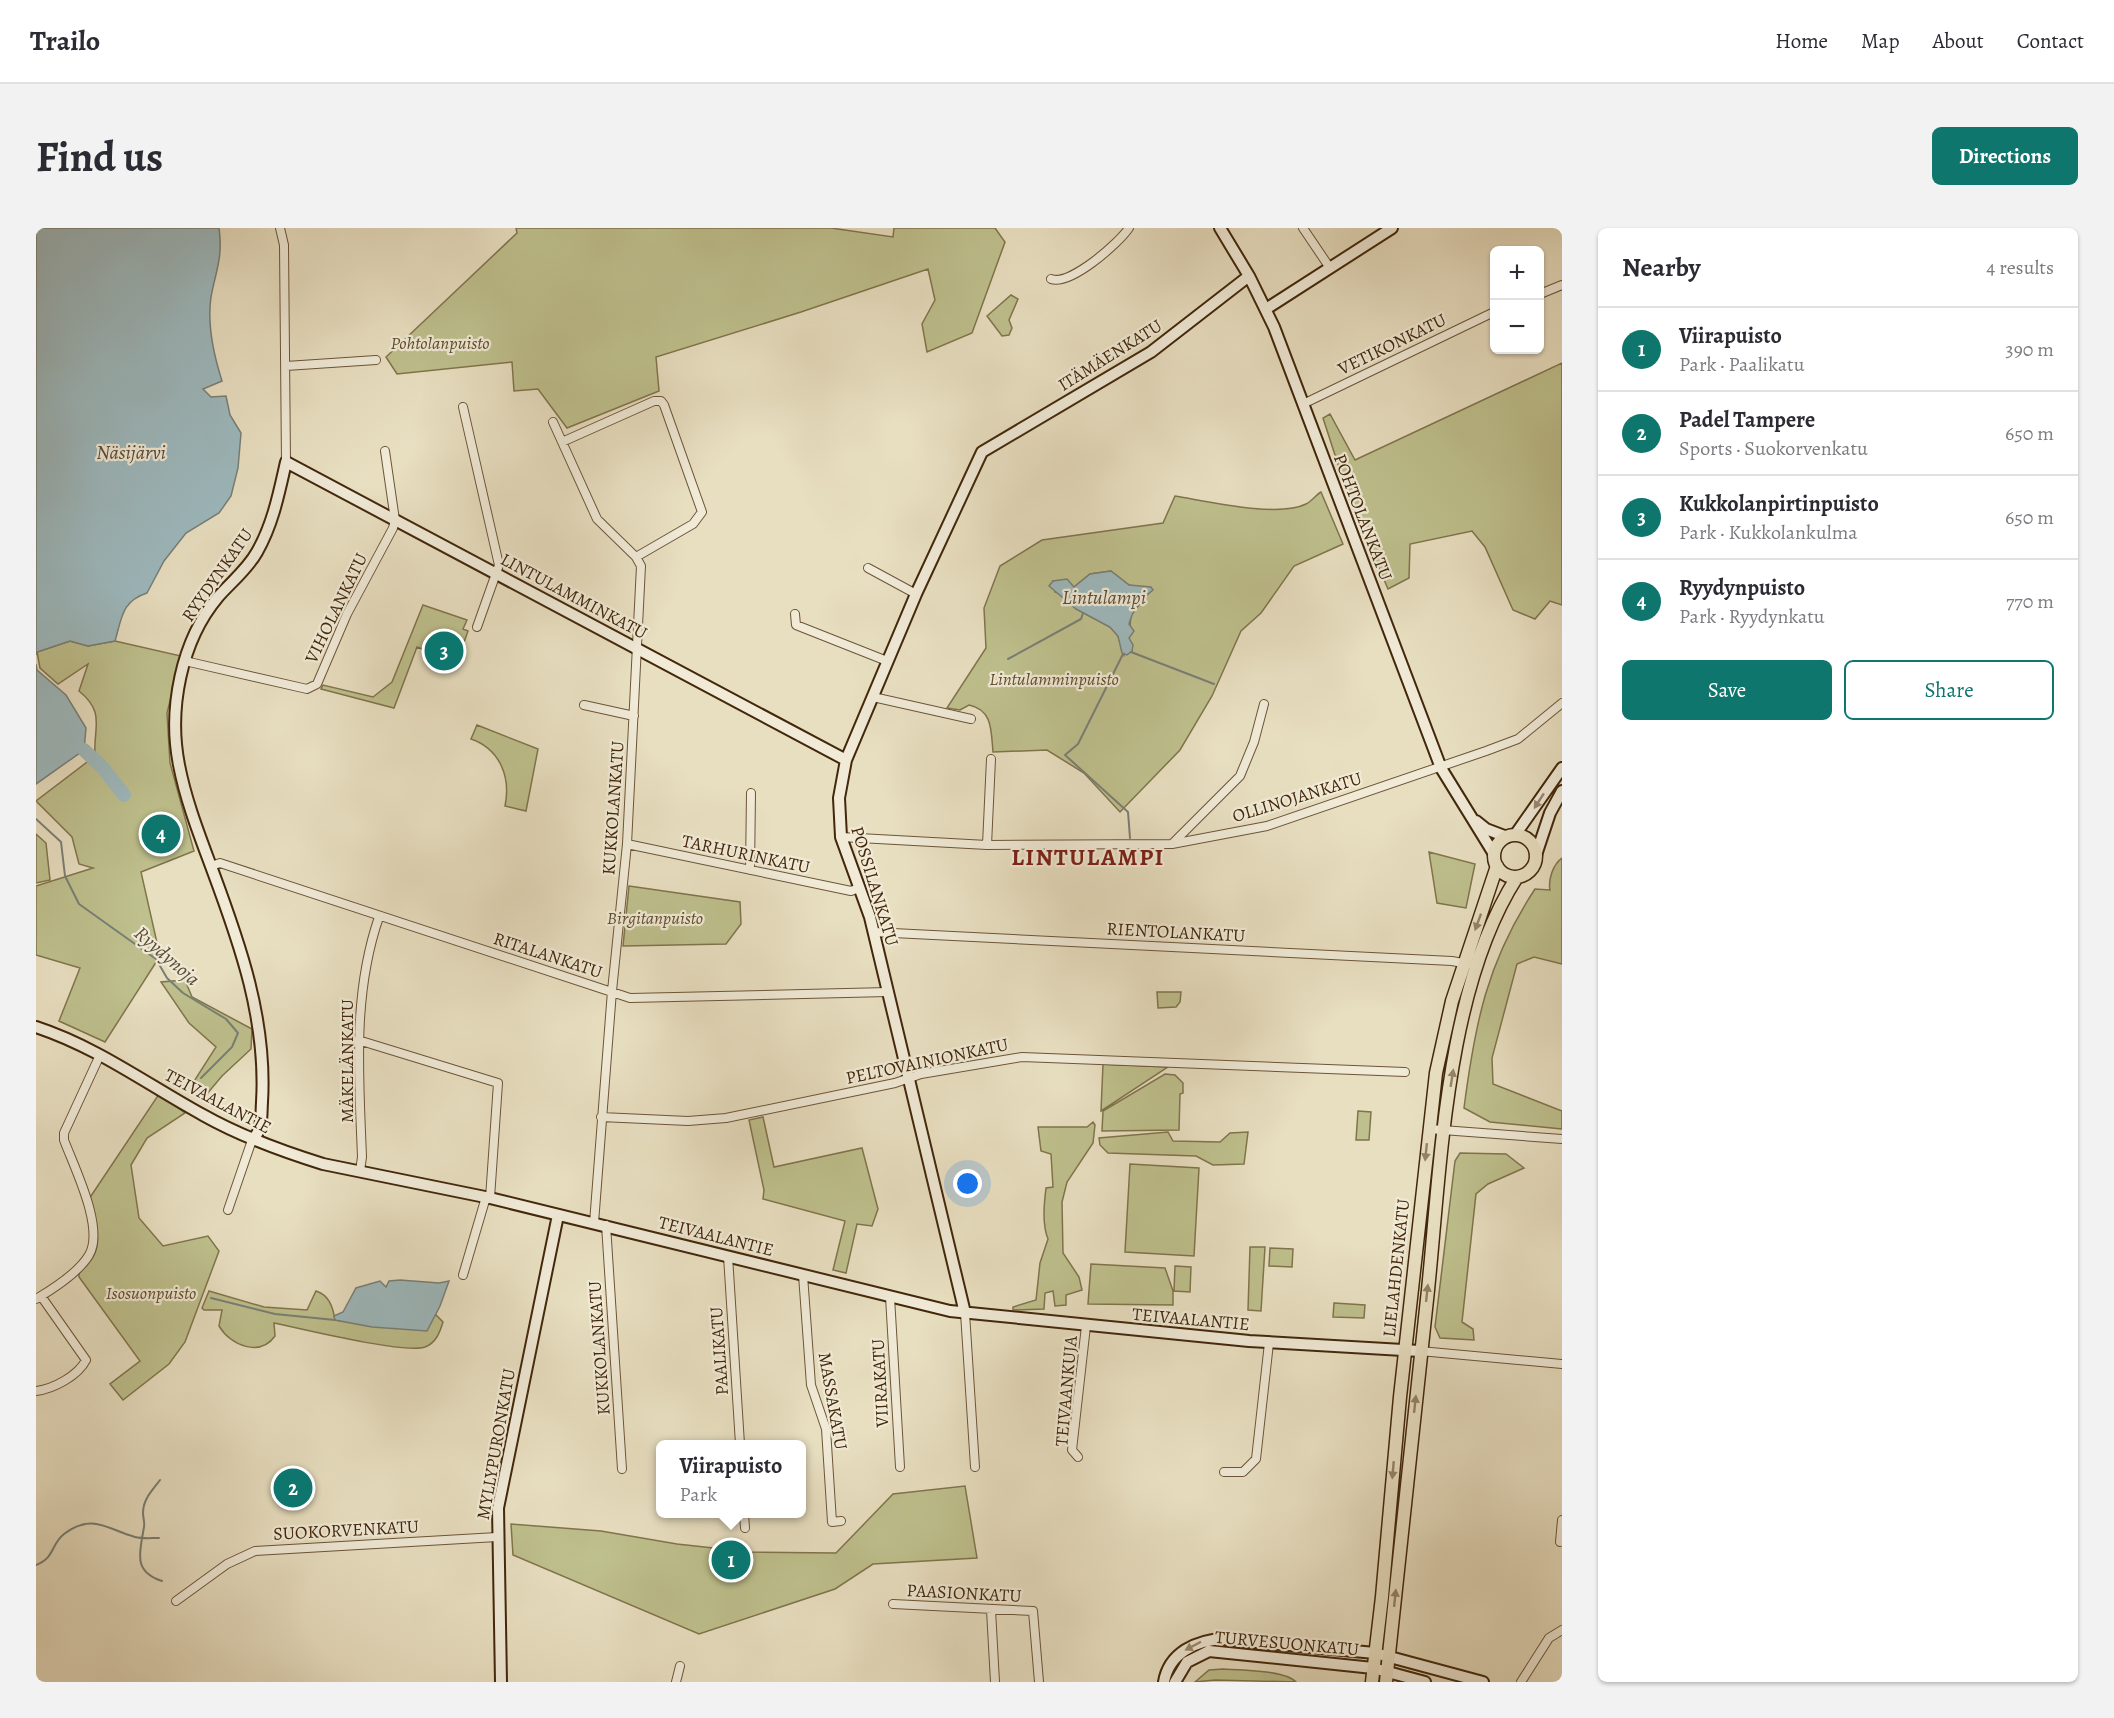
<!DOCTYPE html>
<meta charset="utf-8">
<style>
:root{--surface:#fff;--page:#f2f2f3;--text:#2b2b33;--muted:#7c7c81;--line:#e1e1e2;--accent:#0f766e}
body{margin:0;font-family:Alegreya,serif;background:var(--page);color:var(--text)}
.controls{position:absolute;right:18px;top:18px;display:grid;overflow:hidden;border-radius:9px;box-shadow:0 2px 4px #0004}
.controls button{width:54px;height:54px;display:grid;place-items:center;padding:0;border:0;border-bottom:2px solid var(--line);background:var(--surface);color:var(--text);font:30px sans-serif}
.you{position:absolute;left:932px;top:956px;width:21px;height:21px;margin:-15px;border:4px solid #fff;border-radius:50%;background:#1a73e8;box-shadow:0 0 0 9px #1a73e833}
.badge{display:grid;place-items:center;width:39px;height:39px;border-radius:50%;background:var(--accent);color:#fff;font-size:20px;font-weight:700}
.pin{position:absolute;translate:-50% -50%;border:3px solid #fff;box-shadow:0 2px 6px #0006}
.popup{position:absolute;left:620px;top:1212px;width:150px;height:78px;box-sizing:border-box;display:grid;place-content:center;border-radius:9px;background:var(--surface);filter:drop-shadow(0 2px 4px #0005);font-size:20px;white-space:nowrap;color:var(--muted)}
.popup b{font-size:22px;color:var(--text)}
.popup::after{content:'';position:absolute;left:50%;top:100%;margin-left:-12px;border:12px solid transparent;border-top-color:var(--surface)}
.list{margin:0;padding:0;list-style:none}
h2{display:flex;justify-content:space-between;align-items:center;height:78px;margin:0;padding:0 24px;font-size:26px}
h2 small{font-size:20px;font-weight:400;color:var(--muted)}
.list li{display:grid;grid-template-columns:39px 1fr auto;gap:18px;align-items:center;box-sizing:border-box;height:84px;padding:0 24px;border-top:2px solid var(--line)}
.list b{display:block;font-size:22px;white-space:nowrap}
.list p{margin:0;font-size:20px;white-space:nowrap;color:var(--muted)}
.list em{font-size:20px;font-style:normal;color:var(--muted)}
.actions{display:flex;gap:12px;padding:18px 24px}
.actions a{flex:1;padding:14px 0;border:2px solid var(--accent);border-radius:9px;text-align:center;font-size:21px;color:var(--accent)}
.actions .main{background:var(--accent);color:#fff}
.map{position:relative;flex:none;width:1526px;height:1454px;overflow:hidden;border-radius:9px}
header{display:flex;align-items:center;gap:36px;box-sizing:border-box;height:84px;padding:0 30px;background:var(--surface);border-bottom:2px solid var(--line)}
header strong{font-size:28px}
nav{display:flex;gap:33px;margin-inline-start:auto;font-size:21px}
.intro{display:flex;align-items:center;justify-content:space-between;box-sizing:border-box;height:144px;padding:0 36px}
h1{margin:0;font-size:42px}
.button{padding:15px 27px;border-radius:9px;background:var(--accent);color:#fff;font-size:21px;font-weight:700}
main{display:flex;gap:36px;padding:0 36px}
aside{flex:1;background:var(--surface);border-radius:9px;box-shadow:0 2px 4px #0004}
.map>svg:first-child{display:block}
</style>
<header>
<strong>Trailo</strong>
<nav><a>Home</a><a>Map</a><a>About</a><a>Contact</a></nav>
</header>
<div class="intro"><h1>Find us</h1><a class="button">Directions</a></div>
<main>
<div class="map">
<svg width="1526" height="1454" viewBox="0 0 1526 1454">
<rect width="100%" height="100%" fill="#e8dfc1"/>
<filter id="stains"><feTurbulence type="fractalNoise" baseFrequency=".00333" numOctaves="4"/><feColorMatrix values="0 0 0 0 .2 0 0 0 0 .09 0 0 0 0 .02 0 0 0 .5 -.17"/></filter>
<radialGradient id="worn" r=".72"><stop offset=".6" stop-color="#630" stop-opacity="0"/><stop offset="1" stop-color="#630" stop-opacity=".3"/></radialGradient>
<path fill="#bec08d" stroke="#80744c" stroke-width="1.5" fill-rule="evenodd" d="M480,0H795L857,9L858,0H959L969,14L936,105L891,124L886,96L899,72L892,41L765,84L620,129L623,163L531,200L502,161L478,163L476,134L361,146L350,129L481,5Z
M975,67L982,71L973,92L976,100L973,107L966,108L951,88Z
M1526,135V377L1514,373L1499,391L1477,382L1449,319L1436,303L1374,316L1373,350L1352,361L1311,264L1287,190L1294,186L1319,232Z
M1285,264L1307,316L1258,338L1225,385L1205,403L1176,468L1144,522L1084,584L1048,545L1011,522L957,524C955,503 957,482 933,477L924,482L911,480L950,420L948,380L964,338L1006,312L1127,295L1139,268C1170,273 1242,290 1270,276C1275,274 1280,267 1285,264ZM1075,343L1093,357L1116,362C1106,370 1103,379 1095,387L1093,410L1088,427L1082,408L1074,399L1040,381L1028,367L1019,364L1017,353L1038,359L1054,346Z
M387,377L431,392L427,401L432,403L421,434L381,419L358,480L285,461L287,457L337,469L356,454Z
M34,413L52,418L79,413L145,428L131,485L134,535L158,623L105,644L124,728L69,814L23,793L44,740L0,727V658L57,640L43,636L36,609L0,573L59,528C57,499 70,485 43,463L52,436L22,456L4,440L1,424Z
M441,497L502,521L490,583L469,578C475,549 464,521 435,511Z
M0,606L10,615L14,652L0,655Z
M1393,624L1439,636L1430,680L1401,675Z
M1526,630V736L1498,729L1481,736L1456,830L1457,856L1526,883V901L1454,894L1428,880C1439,795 1451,734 1499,661L1514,662C1512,652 1517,636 1526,630Z
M593,658L704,674L705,696L690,716L587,718Z
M149,752L156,769L216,801L215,821L186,848L170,867L155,858L180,819L153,795L125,754Z
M1121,764H1145L1144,774L1140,779L1122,780Z
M1067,836L1132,839L1065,883Z
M1129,846L1139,847L1147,855V865L1144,866L1143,902L1066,903L1067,883Z
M123,866L149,885L111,910L95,937L103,990L127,1018L172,1008L183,1023L149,1114L133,1136L87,1172L74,1156L104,1133L43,1049V1044C71,1023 61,1002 53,971Z
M1322,883L1335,884L1333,912H1320Z
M727,889L738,939L826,920L842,981L836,998L821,996L810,1045L797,1042L809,993L727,971L728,962L713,892Z
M1057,894L1059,897L1057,915L1031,954L1026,974L1027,1025L1043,1049L1046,1062L1030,1067V1077L1019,1078L1017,1063L1009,1065L1008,1081L977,1082V1079L1000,1072L1004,1035L1012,1011C1006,996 1008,976 1010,960L1017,959L1015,926L1005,923L1002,899H1051Z
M1132,904L1137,913L1184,914L1194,905L1212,904L1208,936L1177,937L1160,928L1072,925L1064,917L1063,910Z
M1424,925L1470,926L1488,940L1452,956L1440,966L1426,1094L1437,1101L1438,1112L1404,1110L1399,1099L1419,933Z
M1094,936L1163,940L1158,1028L1089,1024Z
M1214,1019H1229L1225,1083L1212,1082Z
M1234,1020L1257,1021L1256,1039L1233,1038Z
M1055,1036L1129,1040L1137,1063V1077L1052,1076Z
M1139,1038L1155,1039L1154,1064L1138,1063Z
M173,1063L228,1079L271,1082L280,1063C293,1067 297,1079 299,1092L353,1099L394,1094L399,1086L407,1094C404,1104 400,1115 389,1119C368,1126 266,1101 238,1095L239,1108C224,1129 195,1118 183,1098L186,1082H168L166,1080Z
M1298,1075L1329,1077L1328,1090L1297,1089Z
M929,1258L941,1330L837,1336L799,1361L663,1406L477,1327L475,1296L565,1303L641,1316L714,1324L800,1325L857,1266Z
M1187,1441C1204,1442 1250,1442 1260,1454L1179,1452L1159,1454L1173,1442Z"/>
<path fill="#9db9be" stroke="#797f76" stroke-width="1.5" d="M0,0H183C187,30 180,42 175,69C171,96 178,128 186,153L167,161L175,169L190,168L194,187L205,205L202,240L195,268L183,285L150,305L128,333L111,365C86,373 86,389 79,413L52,418L34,413L1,424L0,427Z
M1075,343L1093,357L1115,359L1117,362C1106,370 1096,383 1093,396L1098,403L1093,410L1097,417L1096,423L1091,427L1086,425L1082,408L1074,399L1040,381L1013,358L1017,353L1031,351L1038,359L1054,346Z
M0,436L1,442L30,467L50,500L48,522L0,556Z
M364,1052L403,1055L413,1053L404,1078L391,1103L336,1099L299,1092L298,1088L307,1084L320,1060L344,1053L350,1059L353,1053Z"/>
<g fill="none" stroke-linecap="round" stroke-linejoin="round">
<path stroke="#797f76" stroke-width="2" d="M1095,424L1178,456
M1087,426L1042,516L1029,527L1092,584L1094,610
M972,431L1045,391L1047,385
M0,591L25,614L29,648L43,676L120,731L131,750L147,765L190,791L202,805L196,819L165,850
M175,1070L239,1086L299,1092
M124,1252C116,1263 107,1271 107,1285C107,1290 109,1295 108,1299C104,1324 96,1343 126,1353
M0,1337C19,1330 15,1316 28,1306C56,1285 71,1301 99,1309C106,1311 115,1310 123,1310"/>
<path stroke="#9db9be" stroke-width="14" d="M48,522L67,540L88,567"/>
<g stroke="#6c5538" stroke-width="10">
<path id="street" d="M244,0L248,17L250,234
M1267,0L1294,40
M1015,51C1034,58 1082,16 1093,0
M1504,66L1526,57
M250,138L340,132
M1267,176L1458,84
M427,179L463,337L441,399
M517,194L561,291L600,329L605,338L591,616L576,763L558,995
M526,214L618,173H625L628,177L666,284L657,296L600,329
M832,340L880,366
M759,386L760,397L851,433
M149,433L271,461L281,456L311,386L357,300L359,292L349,223
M837,469L935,491
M548,477L598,488
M805,609L951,617L1136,616L1231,598L1450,523L1482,511L1526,475
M1137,615L1204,548L1218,514L1228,476
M591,616L815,663L823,660
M951,617L955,531
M175,638L184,635L594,770L852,764
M714,642L715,565
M837,704L1416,733L1432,736
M322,812L462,855L454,970
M565,889L652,893L690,890L859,855L885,846L986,829L1369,844
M1393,901L1526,911
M324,943L326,929C323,848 316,767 343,689
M192,982L216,912
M570,997L586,1241
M692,1028L704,1216
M427,1047L450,969
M767,1047L775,1157L790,1201L796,1294L805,1293
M854,1069L864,1239
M0,1071C17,1061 43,1044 53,1027C69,1000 38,939 28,912V905L64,827
M929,1085L939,1239
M1384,1123L1526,1136
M0,1163C17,1161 42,1148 50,1132L5,1068
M1042,1229L1036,1222L1050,1098
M1188,1244H1207L1220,1231L1233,1115
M708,1286L709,1300
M1524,1314L1526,1292
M140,1373L191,1336L219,1323L461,1309
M857,1376L997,1383L1003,1454
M955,1382L959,1454
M640,1454L644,1438
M1485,1454L1513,1410L1526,1402"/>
</g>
<g stroke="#42270a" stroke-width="14">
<path id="secondary" d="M1184,0L1213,48L1238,99L1405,540L1458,626
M1230,81L1356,0
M1440,593L1450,601L1471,609
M1479,607L1526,540
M1500,627L1514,585L1526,563
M0,799C61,819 112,857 167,887C206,909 245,923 287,936L454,970L914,1083L1213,1113L1384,1123
M216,912C227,902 225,889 226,874C231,792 204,716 176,641C163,606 150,573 143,537C132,481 145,413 182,369C195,354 211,342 221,324C237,296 243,265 250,234L810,532
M929,1085L834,689L805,609L803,570L810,532L880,366L946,224L1115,124L1213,48
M465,1454L462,1280L522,987
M1128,1454C1133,1425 1160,1412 1188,1411L1339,1425L1447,1454
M1139,1454L1151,1434L1173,1423L1337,1440L1389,1454"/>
</g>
<g stroke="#42270a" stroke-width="15">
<path id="primary" d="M1458 628a21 21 0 1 1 42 0a21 21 0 1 1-42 0Z
M1336,1454L1346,1369L1364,1169L1400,845L1416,773L1461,638
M1350,1454C1365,1324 1378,1193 1392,1062C1405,935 1410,759 1481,649"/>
</g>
<use href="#street" stroke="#f0ead7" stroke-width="8"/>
<use href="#secondary" stroke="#f0ead7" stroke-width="10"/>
<use href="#primary" stroke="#e8dfc1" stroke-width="12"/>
</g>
<defs><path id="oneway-solid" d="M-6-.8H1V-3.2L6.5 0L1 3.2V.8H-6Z" transform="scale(1.5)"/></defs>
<g fill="#998870">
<use href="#oneway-solid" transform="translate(1503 573) rotate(123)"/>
<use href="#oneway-solid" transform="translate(1157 1418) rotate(152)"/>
</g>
<g fill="#958366">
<use href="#oneway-solid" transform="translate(1442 694) rotate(110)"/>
<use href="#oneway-solid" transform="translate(1416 850) rotate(-81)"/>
<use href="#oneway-solid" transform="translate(1390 924) rotate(96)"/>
<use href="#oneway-solid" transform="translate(1391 1065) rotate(-84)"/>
<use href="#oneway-solid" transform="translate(1379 1176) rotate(-84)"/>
<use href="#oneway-solid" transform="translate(1357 1242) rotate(95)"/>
<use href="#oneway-solid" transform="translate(1359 1370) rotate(-84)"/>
</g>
<g text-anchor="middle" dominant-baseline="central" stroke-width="4.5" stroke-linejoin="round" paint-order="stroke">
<g font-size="18" font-style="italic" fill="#614d2b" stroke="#f0ead7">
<text x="404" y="115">Pohtolanpuisto</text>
<text x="1018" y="451">Lintulamminpuisto</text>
<text x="619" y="690">Birgitanpuisto</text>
<text x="115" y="1065">Isosuonpuisto</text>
</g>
<g font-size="18" fill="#42270a" stroke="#f0ead7">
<text transform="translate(1356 116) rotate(-26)">VETIKONKATU</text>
<text transform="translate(1074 127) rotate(-32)">ITÄMÄENKATU</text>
<text transform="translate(1327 289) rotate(69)">POHTOLANKATU</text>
<text transform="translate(181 347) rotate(-55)">RYYDYNKATU</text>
<text transform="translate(538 368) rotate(28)">LINTULAMMINKATU</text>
<text transform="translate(300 380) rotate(-64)">VIHOLANKATU</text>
<text transform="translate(1261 569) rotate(-17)">OLLINOJANKATU</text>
<text transform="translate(577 580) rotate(-86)">KUKKOLANKATU</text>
<text transform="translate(710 626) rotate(12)">TARHURINKATU</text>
<text transform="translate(839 658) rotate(73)">POSSILANKATU</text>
<text transform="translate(1140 704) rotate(3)">RIENTOLANKATU</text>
<text transform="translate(512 727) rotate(18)">RITALANKATU</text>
<text transform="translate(311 833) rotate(-90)">MÄKELÄNKATU</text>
<text transform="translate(891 833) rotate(-12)">PELTOVAINIONKATU</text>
<text transform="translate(182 873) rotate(28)">TEIVAALANTIE</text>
<text transform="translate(680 1008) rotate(14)">TEIVAALANTIE</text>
<text transform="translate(1360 1040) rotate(-84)">LIELAHDENKATU</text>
<text transform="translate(1155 1091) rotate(5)">TEIVAALANTIE</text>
<text transform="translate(563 1120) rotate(-94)">KUKKOLANKATU</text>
<text transform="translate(683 1123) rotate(-94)">PAALIKATU</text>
<text transform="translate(844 1155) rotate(-93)">VIIRAKATU</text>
<text transform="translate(1030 1163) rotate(-85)">TEIVAANKUJA</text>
<text transform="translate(797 1173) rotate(80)">MASSAKATU</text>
<text transform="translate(460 1216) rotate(-80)">MYLLYPURONKATU</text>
<text transform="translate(310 1302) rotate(-3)">SUOKORVENKATU</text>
<text transform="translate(928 1365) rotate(3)">PAASIONKATU</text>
<text transform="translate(1251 1415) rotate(5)">TURVESUONKATU</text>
</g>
<g font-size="20" font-style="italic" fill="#594c37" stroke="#f0ead7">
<text x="95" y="224">Näsijärvi</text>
<text x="1068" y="369">Lintulampi</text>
<text transform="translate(131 728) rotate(41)">Ryydynoja</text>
</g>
<g font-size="24" font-weight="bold" letter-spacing="1.5" fill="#7a1f14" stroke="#f0ead7">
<text x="1052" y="629">LINTULAMPI</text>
</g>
</g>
<rect width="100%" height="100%" filter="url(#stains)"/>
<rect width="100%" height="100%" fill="url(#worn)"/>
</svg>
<div class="controls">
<button>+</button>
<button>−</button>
</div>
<div class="you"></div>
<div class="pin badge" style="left:695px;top:1332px">1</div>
<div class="popup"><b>Viirapuisto</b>Park</div>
<div class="pin badge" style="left:257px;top:1260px">2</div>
<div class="pin badge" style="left:408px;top:423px">3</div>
<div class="pin badge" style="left:125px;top:606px">4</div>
</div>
<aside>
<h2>Nearby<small>4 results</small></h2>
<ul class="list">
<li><span class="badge">1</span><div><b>Viirapuisto</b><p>Park · Paalikatu</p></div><em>390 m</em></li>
<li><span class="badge">2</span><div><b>Padel Tampere</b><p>Sports · Suokorvenkatu</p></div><em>650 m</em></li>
<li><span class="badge">3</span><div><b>Kukkolanpirtinpuisto</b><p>Park · Kukkolankulma</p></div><em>650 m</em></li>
<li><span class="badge">4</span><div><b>Ryydynpuisto</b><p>Park · Ryydynkatu</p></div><em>770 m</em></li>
</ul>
<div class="actions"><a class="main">Save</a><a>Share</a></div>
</aside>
</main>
